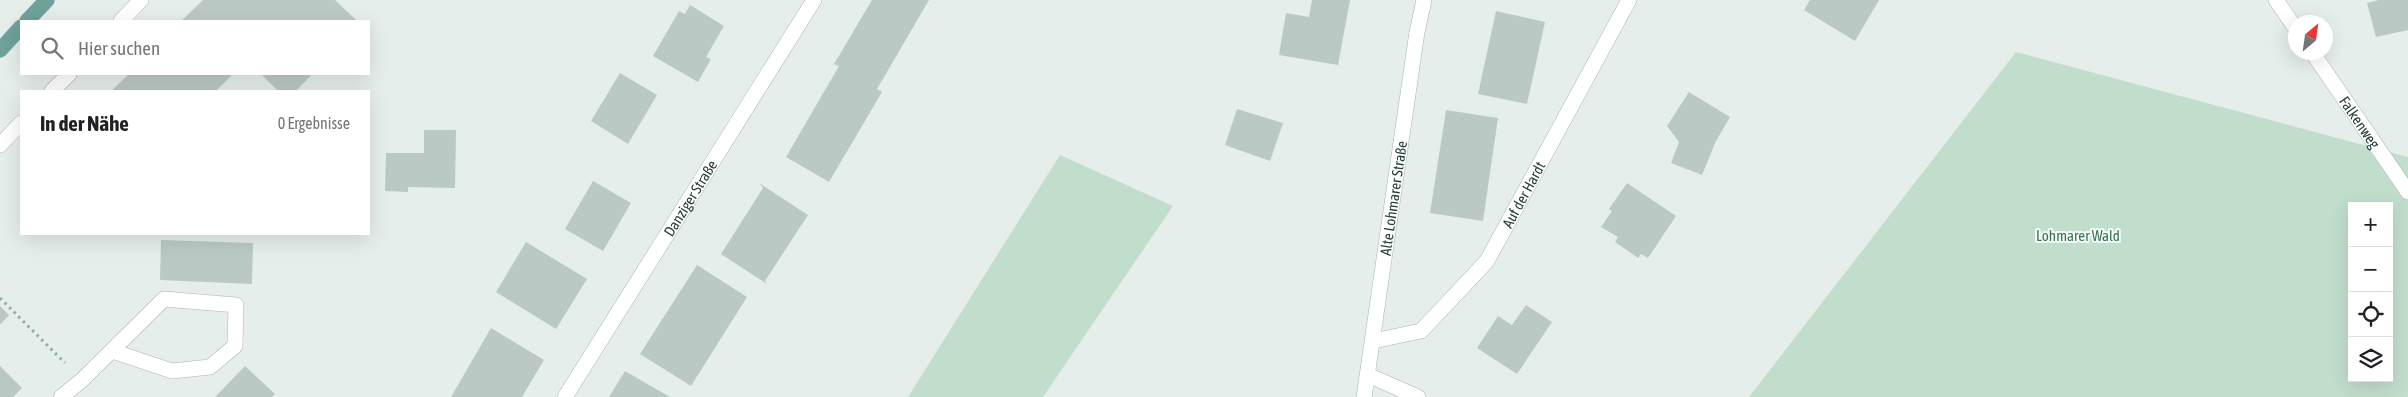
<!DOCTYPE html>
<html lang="de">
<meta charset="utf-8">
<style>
:root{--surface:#fff;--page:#f2f2f2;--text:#202124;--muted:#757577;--line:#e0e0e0}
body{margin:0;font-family:"Asap Condensed",sans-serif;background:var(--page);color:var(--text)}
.controls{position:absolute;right:15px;bottom:15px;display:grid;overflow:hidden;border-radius:0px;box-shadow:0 5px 20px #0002}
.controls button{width:45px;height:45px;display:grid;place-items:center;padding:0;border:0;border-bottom:1px solid var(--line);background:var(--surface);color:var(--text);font:25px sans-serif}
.compass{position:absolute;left:2288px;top:15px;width:45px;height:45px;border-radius:50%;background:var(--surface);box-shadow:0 5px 20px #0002;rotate:29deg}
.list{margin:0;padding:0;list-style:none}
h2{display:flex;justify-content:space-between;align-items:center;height:65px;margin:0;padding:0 20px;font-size:21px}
h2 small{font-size:16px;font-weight:400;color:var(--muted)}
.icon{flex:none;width:28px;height:28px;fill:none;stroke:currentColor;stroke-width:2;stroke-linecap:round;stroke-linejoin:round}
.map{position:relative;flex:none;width:2408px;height:397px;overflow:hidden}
.search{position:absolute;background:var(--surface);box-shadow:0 5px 20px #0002;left:20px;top:20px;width:350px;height:55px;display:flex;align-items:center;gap:12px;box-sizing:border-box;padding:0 18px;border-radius:0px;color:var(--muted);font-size:19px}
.panel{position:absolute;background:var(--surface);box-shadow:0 5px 20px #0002;left:20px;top:90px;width:350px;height:145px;border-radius:0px}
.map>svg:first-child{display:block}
</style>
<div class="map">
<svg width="2408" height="397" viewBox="0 0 2408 397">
<rect width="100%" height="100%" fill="#e6eeec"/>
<path fill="#c1decc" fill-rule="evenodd" d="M2016,52L2408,157V397H1749ZM2352,206H2389V378H2352Z
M1060,155L1173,206L1043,397H908Z"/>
<path fill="#bbc9c5" d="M203,0H335L357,21H181Z
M872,0H929L877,89L882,92L829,182L786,157L839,66L834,64Z
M1312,0H1350L1338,65L1279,55L1286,13L1309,17Z
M1810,0H1879L1855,41L1804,10Z
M2379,0H2408V30L2376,37L2367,3Z
M690,5L724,26L706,57L711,59L698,82L653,56L679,11L685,14Z
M1496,11L1545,22L1527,104L1478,94Z
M620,73L657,95L628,144L591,121Z
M129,74H233L216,91H111Z
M261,74H312L296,91H278Z
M1689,92L1730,117L1716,141L1702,175L1671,163L1679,142L1667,126Z
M1237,109L1283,123L1270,161L1225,145Z
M1446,110L1498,118L1483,221L1430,213Z
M424,130H456L455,188L408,187V192L385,191L386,153H424Z
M593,181L631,203L603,251L565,229Z
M759,183L808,215L765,281L767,284L721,254L763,188Z
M1627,183L1676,216L1648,258L1641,254L1638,258L1615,242L1618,237L1601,227L1612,211L1609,209Z
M161,240L253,243L252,284L160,280Z
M526,242L587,279L556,329L496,292Z
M697,265L747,297L691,386L640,354Z
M1526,305L1552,322L1517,374L1477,348L1498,316L1512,325Z
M0,306L9,315L0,325Z
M491,328L544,360L522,397H451Z
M0,366L22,388L13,397H0Z
M245,366L275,394L272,397H215Z
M625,371L670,397H609Z"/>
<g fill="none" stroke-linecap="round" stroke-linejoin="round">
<g stroke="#a9b6b4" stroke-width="16">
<g id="minor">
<path d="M2276,0L2296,29"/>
<path d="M121,21L141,0"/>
<path id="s1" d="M2312,52L2408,192"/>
<path d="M52,91L69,74"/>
<path d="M0,145L21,123"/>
<path id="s2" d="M1373,341L1421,331L1487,261L1629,0"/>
<path d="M1368,375L1418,397"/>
<path d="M61,397L82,380L164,299L236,305L235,346L210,367L172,371L112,351"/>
<path id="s3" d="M565,397L814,0"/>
<path id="s4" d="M1364,397L1417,32L1424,0"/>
</g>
</g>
<g stroke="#c2cac8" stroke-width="16">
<path id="major" d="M27,21L47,0
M0,50L21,27"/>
</g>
<path stroke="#88b0a8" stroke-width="3" stroke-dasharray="2.5 4" stroke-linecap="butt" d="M0,298L65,363"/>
<use href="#minor" stroke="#fff" stroke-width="15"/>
<use href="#major" stroke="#6da19a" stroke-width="15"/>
</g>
<g text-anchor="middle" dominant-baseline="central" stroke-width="4" stroke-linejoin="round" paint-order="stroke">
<g font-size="15" fill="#26403c" stroke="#f7fbf9">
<text stroke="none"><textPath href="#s1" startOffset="85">Falkenweg</textPath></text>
<text stroke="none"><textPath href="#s2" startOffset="221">Auf der Hardt</textPath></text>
<text stroke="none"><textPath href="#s4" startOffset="201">Alte Lohmarer Straße</textPath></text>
<text stroke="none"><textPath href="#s3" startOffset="235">Danziger Straße</textPath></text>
</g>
<g font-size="15" fill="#317553" stroke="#f7fbf9">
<text x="2078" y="235">Lohmarer Wald</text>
</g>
</g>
</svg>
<div class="controls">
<button>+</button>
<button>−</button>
<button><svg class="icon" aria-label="locate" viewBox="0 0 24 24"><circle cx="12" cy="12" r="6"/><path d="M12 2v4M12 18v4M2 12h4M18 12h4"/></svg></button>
<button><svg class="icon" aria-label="layers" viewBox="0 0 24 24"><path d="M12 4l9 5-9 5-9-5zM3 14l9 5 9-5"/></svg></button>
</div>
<svg class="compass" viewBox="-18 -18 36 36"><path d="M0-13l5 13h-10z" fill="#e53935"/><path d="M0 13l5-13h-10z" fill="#757577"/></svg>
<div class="search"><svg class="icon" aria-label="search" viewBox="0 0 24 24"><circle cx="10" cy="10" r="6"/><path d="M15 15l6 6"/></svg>Hier suchen</div>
<section class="panel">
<h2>In der Nähe<small>0 Ergebnisse</small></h2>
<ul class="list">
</ul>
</section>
</div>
